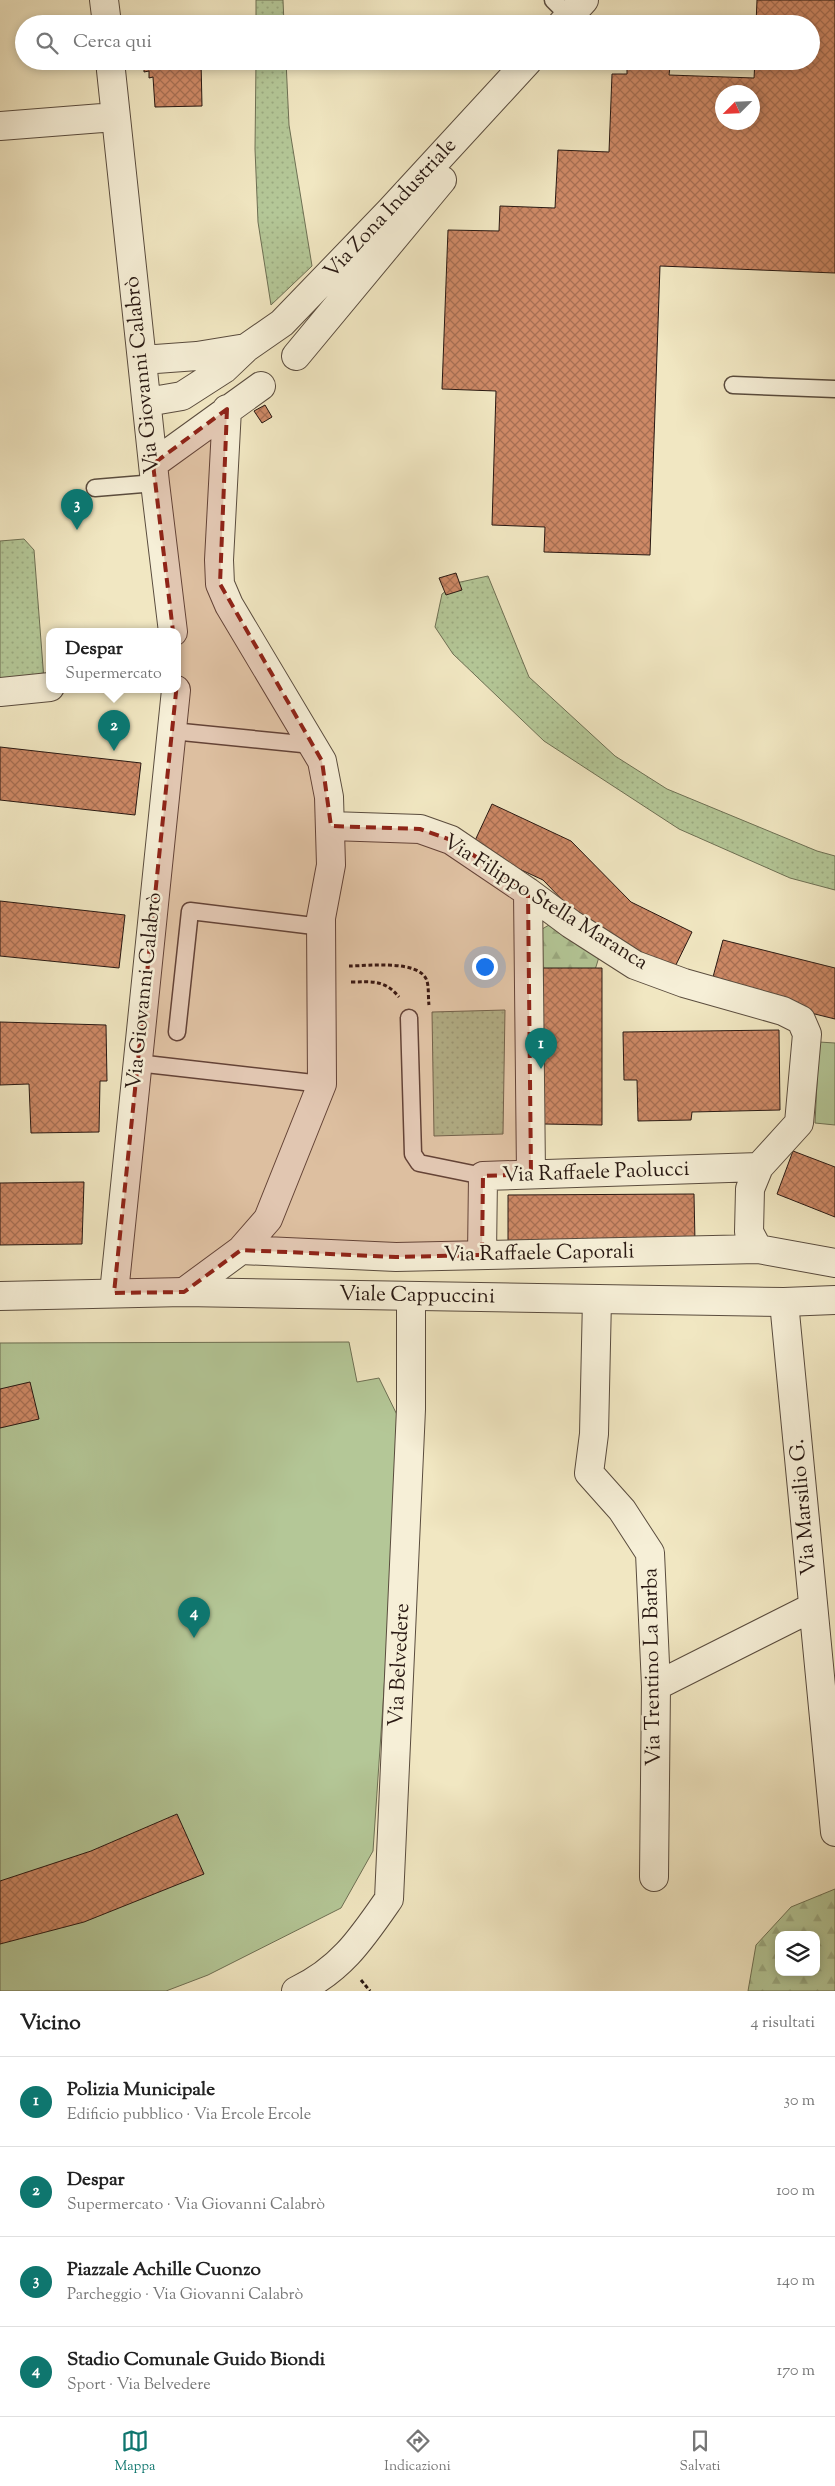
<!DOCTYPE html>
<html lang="it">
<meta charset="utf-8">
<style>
:root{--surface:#fff;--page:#f6f6f6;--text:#222;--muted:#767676;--line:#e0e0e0;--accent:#0f766e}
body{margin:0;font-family:"Sorts Mill Goudy",serif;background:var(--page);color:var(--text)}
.controls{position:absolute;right:15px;bottom:15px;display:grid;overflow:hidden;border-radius:10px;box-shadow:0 2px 8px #0003}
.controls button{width:45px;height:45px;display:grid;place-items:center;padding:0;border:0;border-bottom:1px solid var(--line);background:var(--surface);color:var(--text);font:25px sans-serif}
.compass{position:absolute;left:715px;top:85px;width:45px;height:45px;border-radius:50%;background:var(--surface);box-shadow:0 2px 8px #0003;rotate:246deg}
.you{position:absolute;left:484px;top:966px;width:18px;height:18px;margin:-12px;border:4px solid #fff;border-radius:50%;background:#1a73e8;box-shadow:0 0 0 8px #1a73e833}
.badge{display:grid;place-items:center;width:32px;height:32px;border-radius:50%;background:var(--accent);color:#fff;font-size:16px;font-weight:700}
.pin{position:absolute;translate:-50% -41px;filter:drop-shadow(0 1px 2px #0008)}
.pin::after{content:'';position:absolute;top:26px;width:18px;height:15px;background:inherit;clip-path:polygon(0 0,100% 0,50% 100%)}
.popup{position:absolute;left:46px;top:628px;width:135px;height:65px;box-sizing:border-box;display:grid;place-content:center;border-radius:10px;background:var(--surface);filter:drop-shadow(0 1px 4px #0005);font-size:16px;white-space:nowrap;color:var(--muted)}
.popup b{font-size:19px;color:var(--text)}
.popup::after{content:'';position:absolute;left:50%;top:100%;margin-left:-10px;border:10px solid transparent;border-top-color:var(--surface)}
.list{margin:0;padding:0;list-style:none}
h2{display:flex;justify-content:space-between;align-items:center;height:65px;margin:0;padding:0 20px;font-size:21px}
h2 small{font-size:16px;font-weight:400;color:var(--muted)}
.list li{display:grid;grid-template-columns:32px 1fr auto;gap:15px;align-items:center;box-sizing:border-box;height:90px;padding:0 20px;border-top:1px solid var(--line)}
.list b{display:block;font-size:19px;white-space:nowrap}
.list p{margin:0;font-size:16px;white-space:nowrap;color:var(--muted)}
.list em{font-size:16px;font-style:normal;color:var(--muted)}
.icon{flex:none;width:28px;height:28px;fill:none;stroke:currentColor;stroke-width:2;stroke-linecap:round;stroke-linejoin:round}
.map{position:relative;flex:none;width:835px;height:1991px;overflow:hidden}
.search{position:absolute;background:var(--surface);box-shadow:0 2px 8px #0003;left:15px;right:15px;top:15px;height:55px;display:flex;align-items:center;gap:12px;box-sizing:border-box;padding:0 18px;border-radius:28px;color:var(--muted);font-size:19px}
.sheet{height:425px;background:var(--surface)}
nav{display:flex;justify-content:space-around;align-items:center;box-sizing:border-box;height:70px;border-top:1px solid var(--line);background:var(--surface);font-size:14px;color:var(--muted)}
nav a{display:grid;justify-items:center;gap:2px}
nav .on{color:var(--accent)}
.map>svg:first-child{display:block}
</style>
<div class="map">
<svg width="835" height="1991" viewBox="0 0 835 1991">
<defs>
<pattern id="grass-dots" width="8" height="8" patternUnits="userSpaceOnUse" patternTransform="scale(1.25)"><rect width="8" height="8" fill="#b4c797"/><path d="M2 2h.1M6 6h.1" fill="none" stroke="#9baa81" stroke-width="1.8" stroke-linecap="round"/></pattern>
<pattern id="forest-firs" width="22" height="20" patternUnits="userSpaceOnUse" patternTransform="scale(1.25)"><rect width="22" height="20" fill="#b4c797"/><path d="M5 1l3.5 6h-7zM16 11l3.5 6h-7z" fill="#9baa81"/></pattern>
<pattern id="building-cross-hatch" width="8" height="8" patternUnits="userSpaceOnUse" patternTransform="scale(1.25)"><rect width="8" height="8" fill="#ce8966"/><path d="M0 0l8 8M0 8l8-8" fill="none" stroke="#a76f53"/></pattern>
</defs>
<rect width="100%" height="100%" fill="#f1e7c2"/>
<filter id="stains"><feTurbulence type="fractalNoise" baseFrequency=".004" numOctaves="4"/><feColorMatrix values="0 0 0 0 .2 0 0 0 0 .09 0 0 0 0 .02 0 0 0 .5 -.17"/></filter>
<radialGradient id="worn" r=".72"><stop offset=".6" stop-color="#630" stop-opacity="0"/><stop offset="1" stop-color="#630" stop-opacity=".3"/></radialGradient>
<path fill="url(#grass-dots)" stroke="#6e7054" d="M256,0H283L284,24H256Z
M256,61H286L289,125L312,266L271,305L258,222L255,149Z
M24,539L34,550L44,680L0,685V541Z
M488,576L529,677L615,756L667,789L817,851L835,856V890L790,878L679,829L544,741L453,654L435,627L442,594L456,583Z
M505,1010L503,1134L434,1136L432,1012Z"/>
<path fill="url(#forest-firs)" stroke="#6e7054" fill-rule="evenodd" d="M549,925L563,927L599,957L595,970L556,996L533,986L537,932Z
M835,1889V1991H748L756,1945L791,1907ZM779,1935H816V1972H779Z"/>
<path fill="#b4c797" stroke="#6e7054" d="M819,1042L835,1043V1125L815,1123Z
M349,1342L357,1382L379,1378L402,1425L373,1851L341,1908L208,1975L166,1991H0V1343Z"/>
<path fill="url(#building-cross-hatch)" stroke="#281812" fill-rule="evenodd" d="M757,0H835V273L660,266L650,555L544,552L545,527L492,525L496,391L442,389L448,230L499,231L500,206L555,208L558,150L609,152L612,74H627V61H664V67H670L669,75L754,78L755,61H811V24H756ZM722,92H752V122H722Z
M144,61H201L202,106L155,107L153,77L149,78V71L144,72Z
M265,405L272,417L262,423L254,411Z
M456,573L462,590L446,595L439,578Z
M0,747L141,763L135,815L0,800Z
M492,804L571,841L631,902L692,932L671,975L603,942L543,880L472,847Z
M0,901L125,915L119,968L0,956Z
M723,940L835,968V1019L710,988Z
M543,968H602V1125L544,1124Z
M0,1022L106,1025L107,1081H100L99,1132L31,1133L29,1084L0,1085Z
M779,1030L780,1110L692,1112L691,1120L638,1121L637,1080H624L623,1032Z
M793,1151L835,1167V1217L777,1194Z
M84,1182L82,1244L0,1245V1183Z
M694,1194L695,1242L508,1244V1195Z
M30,1382L39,1419L0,1428V1389Z
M177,1814L204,1874L84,1922L0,1944V1881L91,1851Z"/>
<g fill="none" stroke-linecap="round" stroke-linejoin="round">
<g stroke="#5a4c3e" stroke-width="19">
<path id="service" d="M553,0L569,16
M733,385L835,389
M95,488L155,483
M172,731L312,745
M409,1018L413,1154L419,1163L483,1176
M177,1032L190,911L322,927
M137,1063L322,1084"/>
</g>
<g stroke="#5a4c3e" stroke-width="30">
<path id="minor" d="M104,0L107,24
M562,24L584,0
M110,61L155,483L173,632
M0,126L115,117
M296,356L442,180
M142,360L197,356L246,348
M147,402L182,396L224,369L246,348L282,323L390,211L528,61
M153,464L261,386
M0,692L50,687
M331,826L420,829L451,840L528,892L571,924L635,965L684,983L783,1011L801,1020L807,1034L799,1123L759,1167L750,1189L749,1232L758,1249
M528,892L531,1174
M241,1250L396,1257L758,1249L835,1263
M482,1255L483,1176L759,1167
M184,1292L241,1250L268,1219L322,1084L321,918L331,865L329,797L322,761L229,605L220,584L219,560L227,409
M114,1293L176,690
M597,1299L594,1434L589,1473L622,1510L650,1553L656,1686L654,1877
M784,1302L835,1832
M656,1686L813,1607
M296,1991C341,1970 362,1938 389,1899L411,1409V1297"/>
</g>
<g stroke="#5a4c3e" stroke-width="30">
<path id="tertiary" d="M0,1296L184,1292L784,1302L835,1300"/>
</g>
<path stroke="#281812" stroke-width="3" stroke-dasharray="4 2.5" stroke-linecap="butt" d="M349,966C368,966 420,959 427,981C429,988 428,998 429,1005
M351,982C372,982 384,979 399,997
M361,1980L370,1991"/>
<use href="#service" stroke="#f6efd7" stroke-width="16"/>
<use href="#minor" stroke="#f6efd7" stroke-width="28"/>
<use href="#tertiary" stroke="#f6efd7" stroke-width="28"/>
</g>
<path fill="#8f2418" fill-opacity="0.2" stroke="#8f2418" stroke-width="4" stroke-dasharray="10 6" stroke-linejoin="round" d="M227,409L220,584L322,761L331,826L420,829L451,840L528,892L531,1174L483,1176L482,1255L396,1257L241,1250L184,1292L114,1293L178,673L153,464Z"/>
<g text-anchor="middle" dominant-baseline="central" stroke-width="5" stroke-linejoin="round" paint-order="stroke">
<g font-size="21" fill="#281812" stroke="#f6efd7">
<text transform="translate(391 209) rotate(-47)">Via Zona Industriale</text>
<text transform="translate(143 375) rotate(-96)">Via Giovanni Calabrò</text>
<text transform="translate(545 903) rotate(32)">Via Filippo Stella Maranca</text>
<text transform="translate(145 991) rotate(-84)">Via Giovanni Calabrò</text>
<text transform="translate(596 1173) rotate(-2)">Via Raffaele Paolucci</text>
<text transform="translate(539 1254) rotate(-1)">Via Raffaele Caporali</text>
<text transform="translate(417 1296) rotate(1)">Viale Cappuccini</text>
<text transform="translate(804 1507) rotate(-95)">Via Marsilio G.</text>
<text transform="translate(400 1665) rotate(-87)">Via Belvedere</text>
<text transform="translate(653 1667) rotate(-91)">Via Trentino La Barba</text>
</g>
</g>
<rect width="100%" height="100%" filter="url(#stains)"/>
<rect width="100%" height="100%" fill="url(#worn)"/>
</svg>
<div class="controls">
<button><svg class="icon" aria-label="layers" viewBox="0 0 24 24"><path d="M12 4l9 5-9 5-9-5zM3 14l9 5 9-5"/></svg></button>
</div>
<svg class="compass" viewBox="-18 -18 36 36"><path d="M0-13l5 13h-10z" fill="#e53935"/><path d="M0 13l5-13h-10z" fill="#767676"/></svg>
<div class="you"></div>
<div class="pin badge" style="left:541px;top:1069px">1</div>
<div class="pin badge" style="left:114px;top:751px">2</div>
<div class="popup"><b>Despar</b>Supermercato</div>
<div class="pin badge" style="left:77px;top:530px">3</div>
<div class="pin badge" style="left:194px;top:1638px">4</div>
<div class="search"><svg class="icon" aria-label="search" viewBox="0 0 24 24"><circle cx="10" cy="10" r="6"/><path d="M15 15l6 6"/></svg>Cerca qui</div>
</div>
<section class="sheet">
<h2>Vicino<small>4 risultati</small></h2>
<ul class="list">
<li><span class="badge">1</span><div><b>Polizia Municipale</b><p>Edificio pubblico · Via Ercole Ercole</p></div><em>30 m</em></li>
<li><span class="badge">2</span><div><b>Despar</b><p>Supermercato · Via Giovanni Calabrò</p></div><em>100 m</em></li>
<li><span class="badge">3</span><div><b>Piazzale Achille Cuonzo</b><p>Parcheggio · Via Giovanni Calabrò</p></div><em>140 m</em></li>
<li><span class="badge">4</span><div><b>Stadio Comunale Guido Biondi</b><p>Sport · Via Belvedere</p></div><em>170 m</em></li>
</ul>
</section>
<nav>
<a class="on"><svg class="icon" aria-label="map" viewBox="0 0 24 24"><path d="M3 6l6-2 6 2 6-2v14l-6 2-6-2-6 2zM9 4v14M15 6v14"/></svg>Mappa</a>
<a><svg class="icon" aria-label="directions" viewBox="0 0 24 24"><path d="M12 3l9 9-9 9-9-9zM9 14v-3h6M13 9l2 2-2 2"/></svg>Indicazioni</a>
<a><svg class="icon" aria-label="saved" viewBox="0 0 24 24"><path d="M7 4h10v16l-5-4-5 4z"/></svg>Salvati</a>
</nav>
